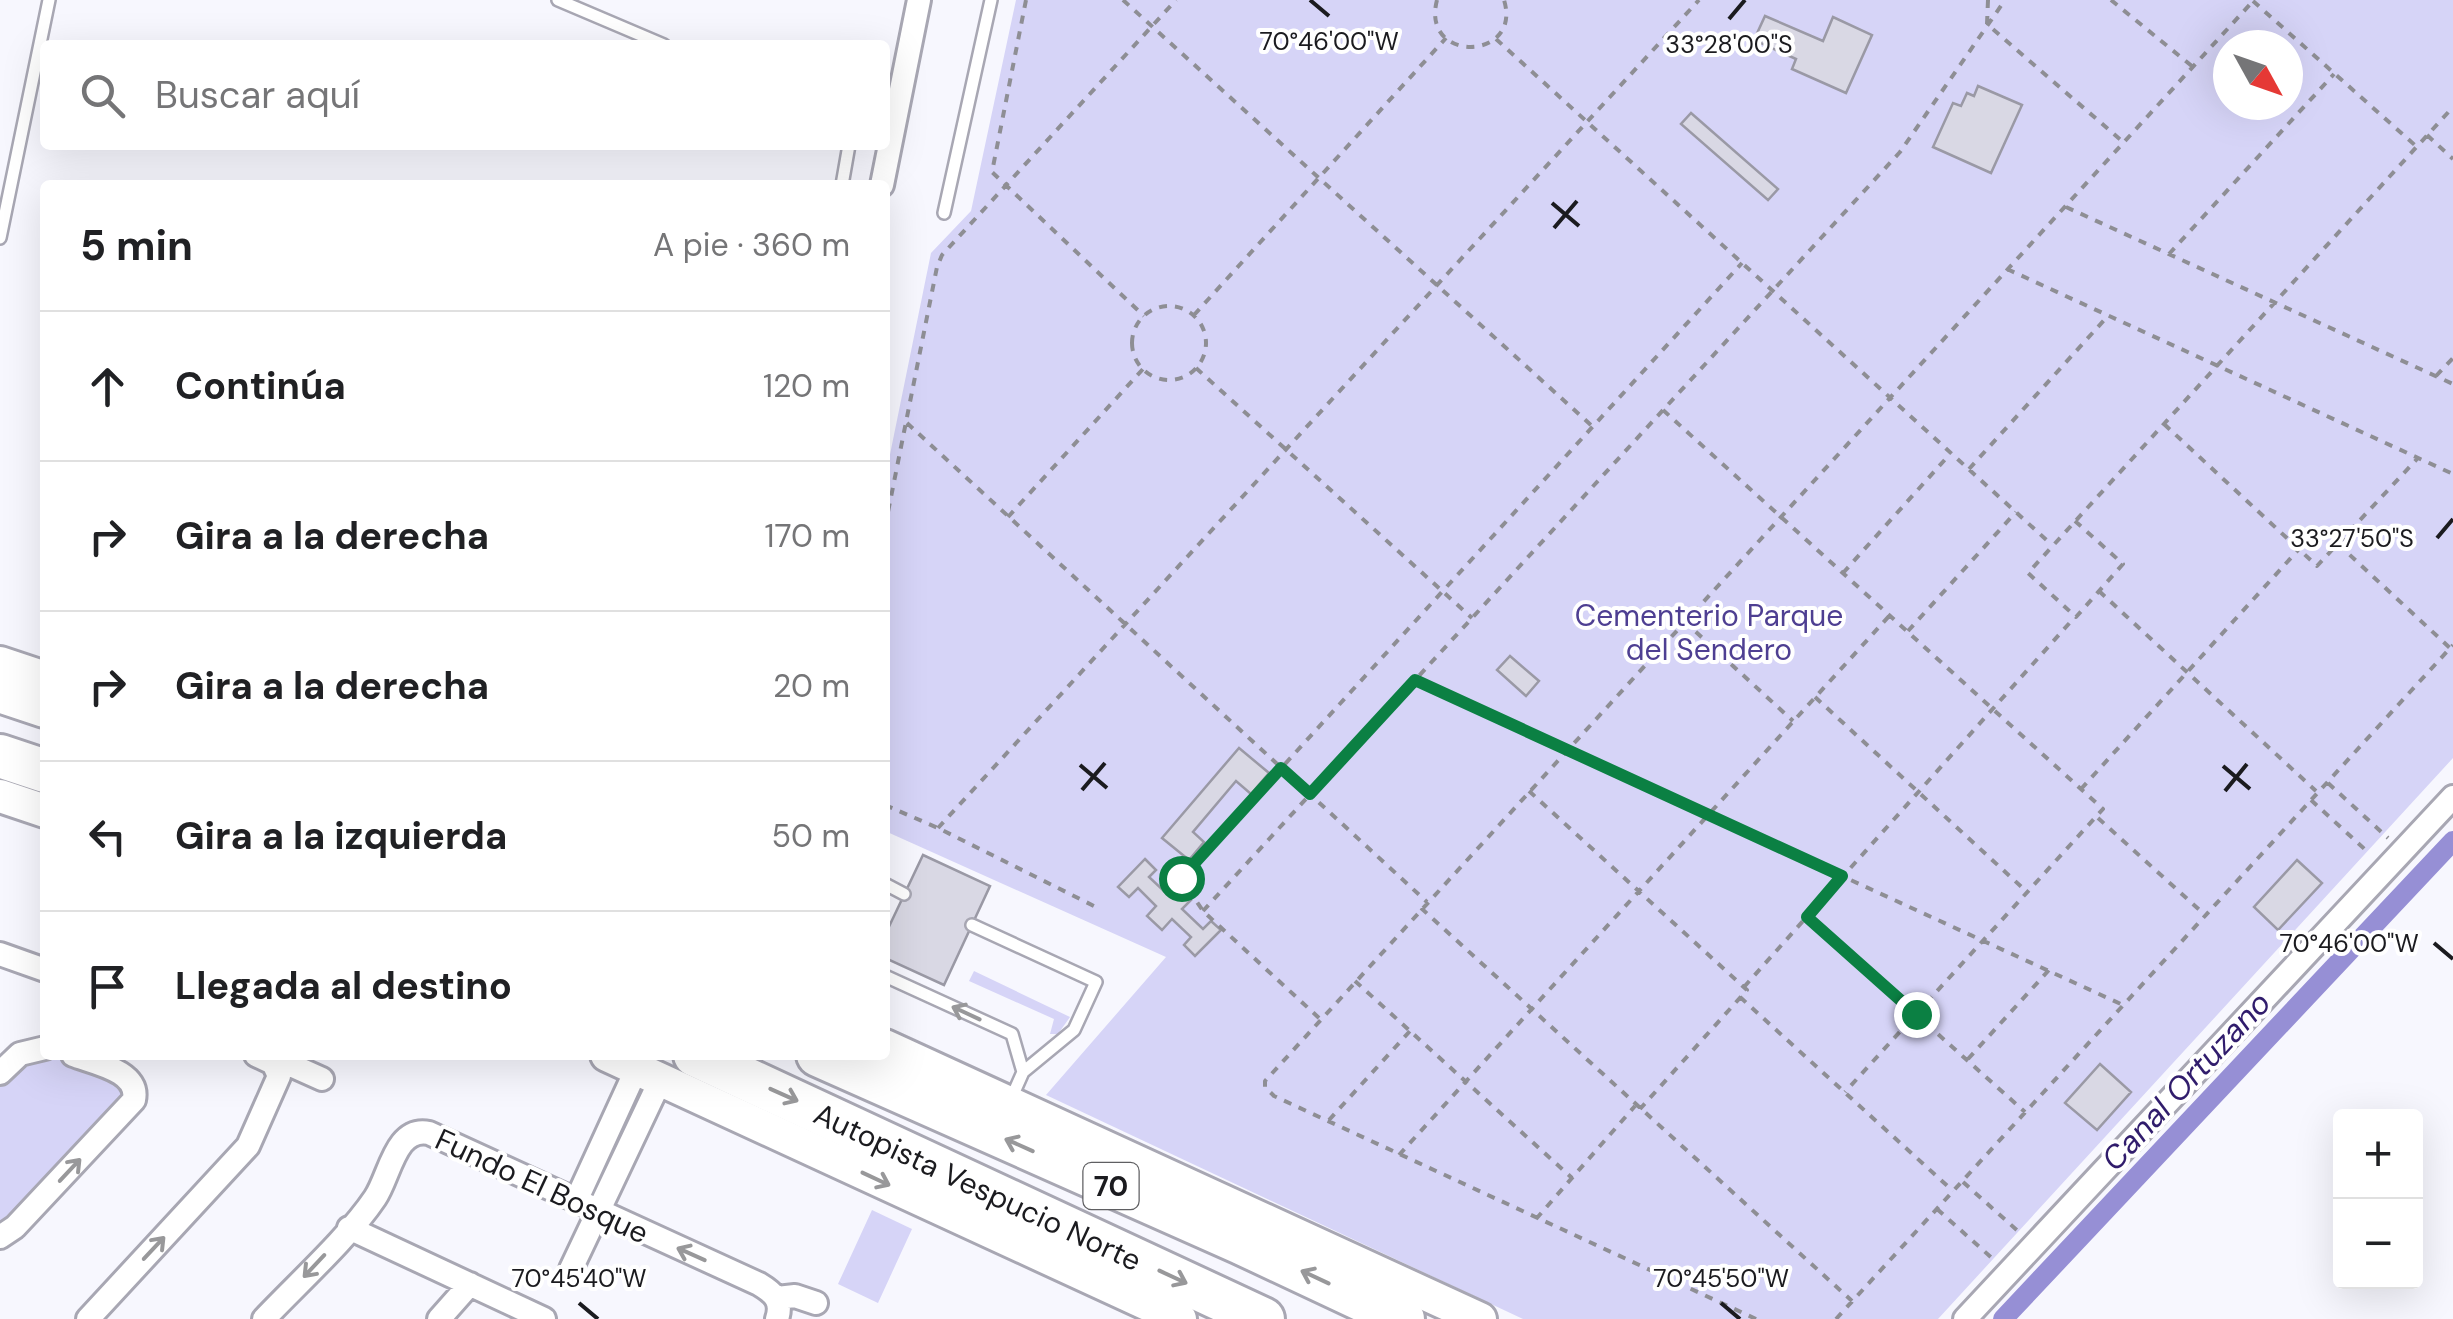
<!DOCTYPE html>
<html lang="es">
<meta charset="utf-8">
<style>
:root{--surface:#fff;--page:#f2f2f2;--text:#202124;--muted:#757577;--line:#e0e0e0}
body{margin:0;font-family:"DM Sans",sans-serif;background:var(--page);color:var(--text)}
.controls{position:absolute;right:30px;bottom:30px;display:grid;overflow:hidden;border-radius:10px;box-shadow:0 10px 40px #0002}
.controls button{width:90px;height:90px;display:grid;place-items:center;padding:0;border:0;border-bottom:2px solid var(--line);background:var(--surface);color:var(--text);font:50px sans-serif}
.compass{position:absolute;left:2213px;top:30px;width:90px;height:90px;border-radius:50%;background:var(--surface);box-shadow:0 10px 40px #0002;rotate:130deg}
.stop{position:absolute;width:30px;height:30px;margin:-22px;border:8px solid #0b8043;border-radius:50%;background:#fff}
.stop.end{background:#0b8043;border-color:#fff;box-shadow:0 2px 10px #0008}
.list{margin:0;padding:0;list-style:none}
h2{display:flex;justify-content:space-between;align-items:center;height:130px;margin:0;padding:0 40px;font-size:42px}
h2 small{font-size:32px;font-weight:400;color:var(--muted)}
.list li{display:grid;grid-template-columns:65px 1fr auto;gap:30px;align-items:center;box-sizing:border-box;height:150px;padding:0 40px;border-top:2px solid var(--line)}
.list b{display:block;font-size:38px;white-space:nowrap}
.list em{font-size:32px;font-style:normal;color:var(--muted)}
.icon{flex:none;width:55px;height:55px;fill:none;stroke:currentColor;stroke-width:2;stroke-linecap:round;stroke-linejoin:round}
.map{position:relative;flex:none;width:2453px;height:1319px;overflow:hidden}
.search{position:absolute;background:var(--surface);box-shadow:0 10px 40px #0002;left:40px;top:40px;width:850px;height:110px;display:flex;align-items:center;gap:25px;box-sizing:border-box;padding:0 35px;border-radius:10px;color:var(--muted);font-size:38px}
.panel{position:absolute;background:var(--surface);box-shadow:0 10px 40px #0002;left:40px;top:180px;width:850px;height:880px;border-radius:10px}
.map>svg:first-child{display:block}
</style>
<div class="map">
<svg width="2453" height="1319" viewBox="0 0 2453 1319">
<rect width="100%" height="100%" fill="#f7f7fe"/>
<path fill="#d6d4f7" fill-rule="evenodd" d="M1016,0H2453V758L1938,1319H1523L1046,1095L1166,957L885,831V479L931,253L971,211ZM2228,45H2288V105H2228Z
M974,971L1070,1017L1058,1034H1050L1054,1019L969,981Z
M45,1055H62L124,1081L131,1089L0,1230V1079L11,1066Z
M872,1210L912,1229L878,1303L838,1284Z"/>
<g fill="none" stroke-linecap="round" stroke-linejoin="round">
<path stroke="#968fd5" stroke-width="20" d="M2003,1319L2453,841"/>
</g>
<path fill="#d9d8e4" stroke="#9a99a5" stroke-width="2.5" d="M1765,16L1823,41L1833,17L1872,35L1846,93L1792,69L1796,59L1754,40Z
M1978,86L2022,105L1991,173L1933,147L1953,103L1961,106L1967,93L1974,96Z
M1691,113L1778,189L1768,200L1681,124Z
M1510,656L1539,681L1526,696L1497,670Z
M1239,748L1269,773L1251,794L1236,781L1193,832L1204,842L1189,860L1162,838Z
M923,855L990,886L944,985L885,958V935Z
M1145,859L1156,870L1149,877L1167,894L1176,885L1191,900L1182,909L1203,929L1211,921L1221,930L1195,956L1184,945L1191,937L1172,919L1162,930L1147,916L1156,906L1138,888L1129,897L1118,887Z
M2297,860L2322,883L2278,930L2254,907Z
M2100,1064L2131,1092L2097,1130L2065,1103Z"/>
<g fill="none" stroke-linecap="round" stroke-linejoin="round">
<g stroke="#a8a7b3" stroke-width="16">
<path id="lane" d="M558,0L664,45
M842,185L849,145
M944,213L991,0
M0,238L49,0
M885,884L904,894
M972,925L1096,982L1074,1030L1023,1072L1011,1099
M885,976L1012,1034L1023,1072"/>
</g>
<g stroke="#a8a7b3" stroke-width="28">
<path id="street" d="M882,185L919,0
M0,954L45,970
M273,1063L293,1066L322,1079
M0,1073L20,1054L45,1048
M576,1201L637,1068
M349,1228L544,1319
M0,1237L15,1227L134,1100C140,1071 94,1063 73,1055
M571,1269L661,1079
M777,1298L795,1296L816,1303
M88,1319L248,1146L279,1076L273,1063L256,1055
M264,1319C298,1283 348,1238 375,1198C390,1176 395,1126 429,1133L759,1284C774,1293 783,1301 777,1319
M439,1319L470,1284
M1965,1319L2453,797"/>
</g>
<g stroke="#a8a7b3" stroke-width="38">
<path id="secondary" d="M0,663L45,678
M0,796L45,811
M885,1046L1480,1319
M607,1055L1180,1319"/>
</g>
<g stroke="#a8a7b3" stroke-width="48">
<g id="highway">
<path d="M0,691L45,706"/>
<path d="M0,756L45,771"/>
<path id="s1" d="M695,1055L1263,1319"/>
<path d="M818,1055L1239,1242L1403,1319"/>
</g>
</g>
<path stroke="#8e8e94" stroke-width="4" stroke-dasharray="8 8" stroke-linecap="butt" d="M1026,0L992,172L1144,316
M1123,0L1592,426
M1437,0C1420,64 1523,61 1504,0
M1988,0L1987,24L2123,142
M2111,0L2193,67
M2253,1L2417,147
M1496,39L2052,545
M2427,135L2453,159
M2066,207L2453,384
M2169,254L2334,74
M2007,269L2453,474
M1132 343a37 37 0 1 1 74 0a37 37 0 1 1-74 0Z
M1194,315L1446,38
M1196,368L1472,618
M2436,376L2453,358
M1663,410L2103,809L1845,1092
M907,423L1427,902
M2164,424L2317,566L2417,459
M1969,469L2107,317
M1008,517L1143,369
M2075,521L2123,564L2076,617L2028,573L2453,107
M885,527L937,267L942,255L1176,0
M2338,544L2450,648
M1843,573L1950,454
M2099,591L2316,791
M1684,621L1793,721
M1908,631L2016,512
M1415,680L2123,1005
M1815,697L2027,892
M2328,783L2388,838
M2081,789L2299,549
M1529,791L1747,990L1640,1109
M2311,800L2370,854
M885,805L938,828L1096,907
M2098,818L2205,915
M938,828L1699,0
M1421,908L1852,1301
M1203,911L1900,152L2005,0
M1807,917L2025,1112
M1355,981L1572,1178
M1744,987L2074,618
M1740,997L1953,1191
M1319,1018L1203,911L1181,878L1742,263
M1968,1059L2049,970
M1329,1120L1410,1031
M1399,1155L1890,615
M1963,1182L2019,1232
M1937,1209L1993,1259
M1536,1219L1635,1106
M1756,1319L1274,1096L1265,1087V1081L2254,0
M1836,1319L2453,645"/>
<use href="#lane" stroke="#fff" stroke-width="11"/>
<use href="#street" stroke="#fff" stroke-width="22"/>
<use href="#secondary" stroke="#fff" stroke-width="32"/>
<use href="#highway" stroke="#fff" stroke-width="42"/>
</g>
<defs><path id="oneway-shaft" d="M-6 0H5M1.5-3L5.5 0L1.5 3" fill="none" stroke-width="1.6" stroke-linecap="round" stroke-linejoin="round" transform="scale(2.5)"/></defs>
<g stroke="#98989a">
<use href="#oneway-shaft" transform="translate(966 1013) rotate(-155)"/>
<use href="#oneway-shaft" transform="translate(784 1095) rotate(24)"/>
<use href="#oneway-shaft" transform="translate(1019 1145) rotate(-156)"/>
<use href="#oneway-shaft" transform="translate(70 1170) rotate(-47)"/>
<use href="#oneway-shaft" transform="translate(876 1179) rotate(25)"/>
<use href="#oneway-shaft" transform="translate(154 1248) rotate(-47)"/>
<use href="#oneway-shaft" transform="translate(691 1254) rotate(-156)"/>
<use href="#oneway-shaft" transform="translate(314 1266) rotate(133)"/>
<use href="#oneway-shaft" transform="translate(1173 1277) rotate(25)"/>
<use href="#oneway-shaft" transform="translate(1315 1277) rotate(-155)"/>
</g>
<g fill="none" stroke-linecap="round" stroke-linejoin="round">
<path stroke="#0b8043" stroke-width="12" d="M1181,878L1281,768L1310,794L1415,680L1842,876L1807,917L1916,1014"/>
</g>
<path fill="none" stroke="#1b1b1f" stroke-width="4" d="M1310,0L1329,16M1729,19L1745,0M1552,203L1579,226M1554,228L1577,201M2437,538L2453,519M1080,765L1107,788M2223,766L2250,789M1082,790L1105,763M2225,791L2247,764M2434,943L2453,959M579,1303L598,1319M1721,1303L1740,1319"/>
<g text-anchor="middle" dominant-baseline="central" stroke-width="8" stroke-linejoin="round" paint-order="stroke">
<rect fill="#fff" stroke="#5f5f62" stroke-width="2.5" x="1083.5" y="1163" width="55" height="46" rx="8"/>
<g font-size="28" font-weight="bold" fill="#1b1b1f">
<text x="1111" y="1186">70</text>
</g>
<g font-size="30" fill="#4e3f92" stroke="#fff">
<text x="1709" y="615">Cementerio Parque<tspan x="1709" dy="34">del Sendero</tspan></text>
</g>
<g font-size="30" fill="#1b1b1f" stroke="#fff">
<text transform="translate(542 1186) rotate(25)">Fundo El Bosque</text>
<text stroke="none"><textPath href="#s1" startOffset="312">Autopista Vespucio Norte</textPath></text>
</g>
<g font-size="32" font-style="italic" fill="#301c6c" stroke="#fff">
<text transform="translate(2186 1081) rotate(-47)">Canal Ortuzano</text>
</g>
</g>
<g font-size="25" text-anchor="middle" fill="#1b1b1f" stroke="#fff" stroke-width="8" stroke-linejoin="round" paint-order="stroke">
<text x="1329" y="50">70°46'00"W</text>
<text x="1729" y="53">33°28'00"S</text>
<text x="2352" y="547">33°27'50"S</text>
<text x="2349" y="952">70°46'00"W</text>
<text x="579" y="1287">70°45'40"W</text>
<text x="1721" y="1287">70°45'50"W</text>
</g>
</svg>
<div class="controls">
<button>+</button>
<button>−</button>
</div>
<svg class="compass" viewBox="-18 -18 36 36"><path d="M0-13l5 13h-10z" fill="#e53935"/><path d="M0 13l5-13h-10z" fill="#757577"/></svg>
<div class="stop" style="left:1181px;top:878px"></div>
<div class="stop end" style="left:1916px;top:1014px"></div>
<div class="search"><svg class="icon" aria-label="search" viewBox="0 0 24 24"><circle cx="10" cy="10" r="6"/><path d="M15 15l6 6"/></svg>Buscar aquí</div>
<section class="panel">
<h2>5 min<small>A pie · 360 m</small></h2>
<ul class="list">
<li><svg class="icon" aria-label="ahead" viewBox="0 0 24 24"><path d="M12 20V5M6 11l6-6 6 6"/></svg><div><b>Continúa</b></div><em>120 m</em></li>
<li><svg class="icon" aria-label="right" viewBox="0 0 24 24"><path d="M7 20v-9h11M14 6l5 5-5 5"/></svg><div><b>Gira a la derecha</b></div><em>170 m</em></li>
<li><svg class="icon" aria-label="right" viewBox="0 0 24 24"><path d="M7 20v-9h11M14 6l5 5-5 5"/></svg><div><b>Gira a la derecha</b></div><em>20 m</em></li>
<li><svg class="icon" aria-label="left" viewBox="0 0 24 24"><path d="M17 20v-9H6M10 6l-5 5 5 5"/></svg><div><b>Gira a la izquierda</b></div><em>50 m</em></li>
<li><svg class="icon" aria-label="arrive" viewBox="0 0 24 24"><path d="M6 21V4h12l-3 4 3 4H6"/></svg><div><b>Llegada al destino</b></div></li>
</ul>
</section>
</div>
